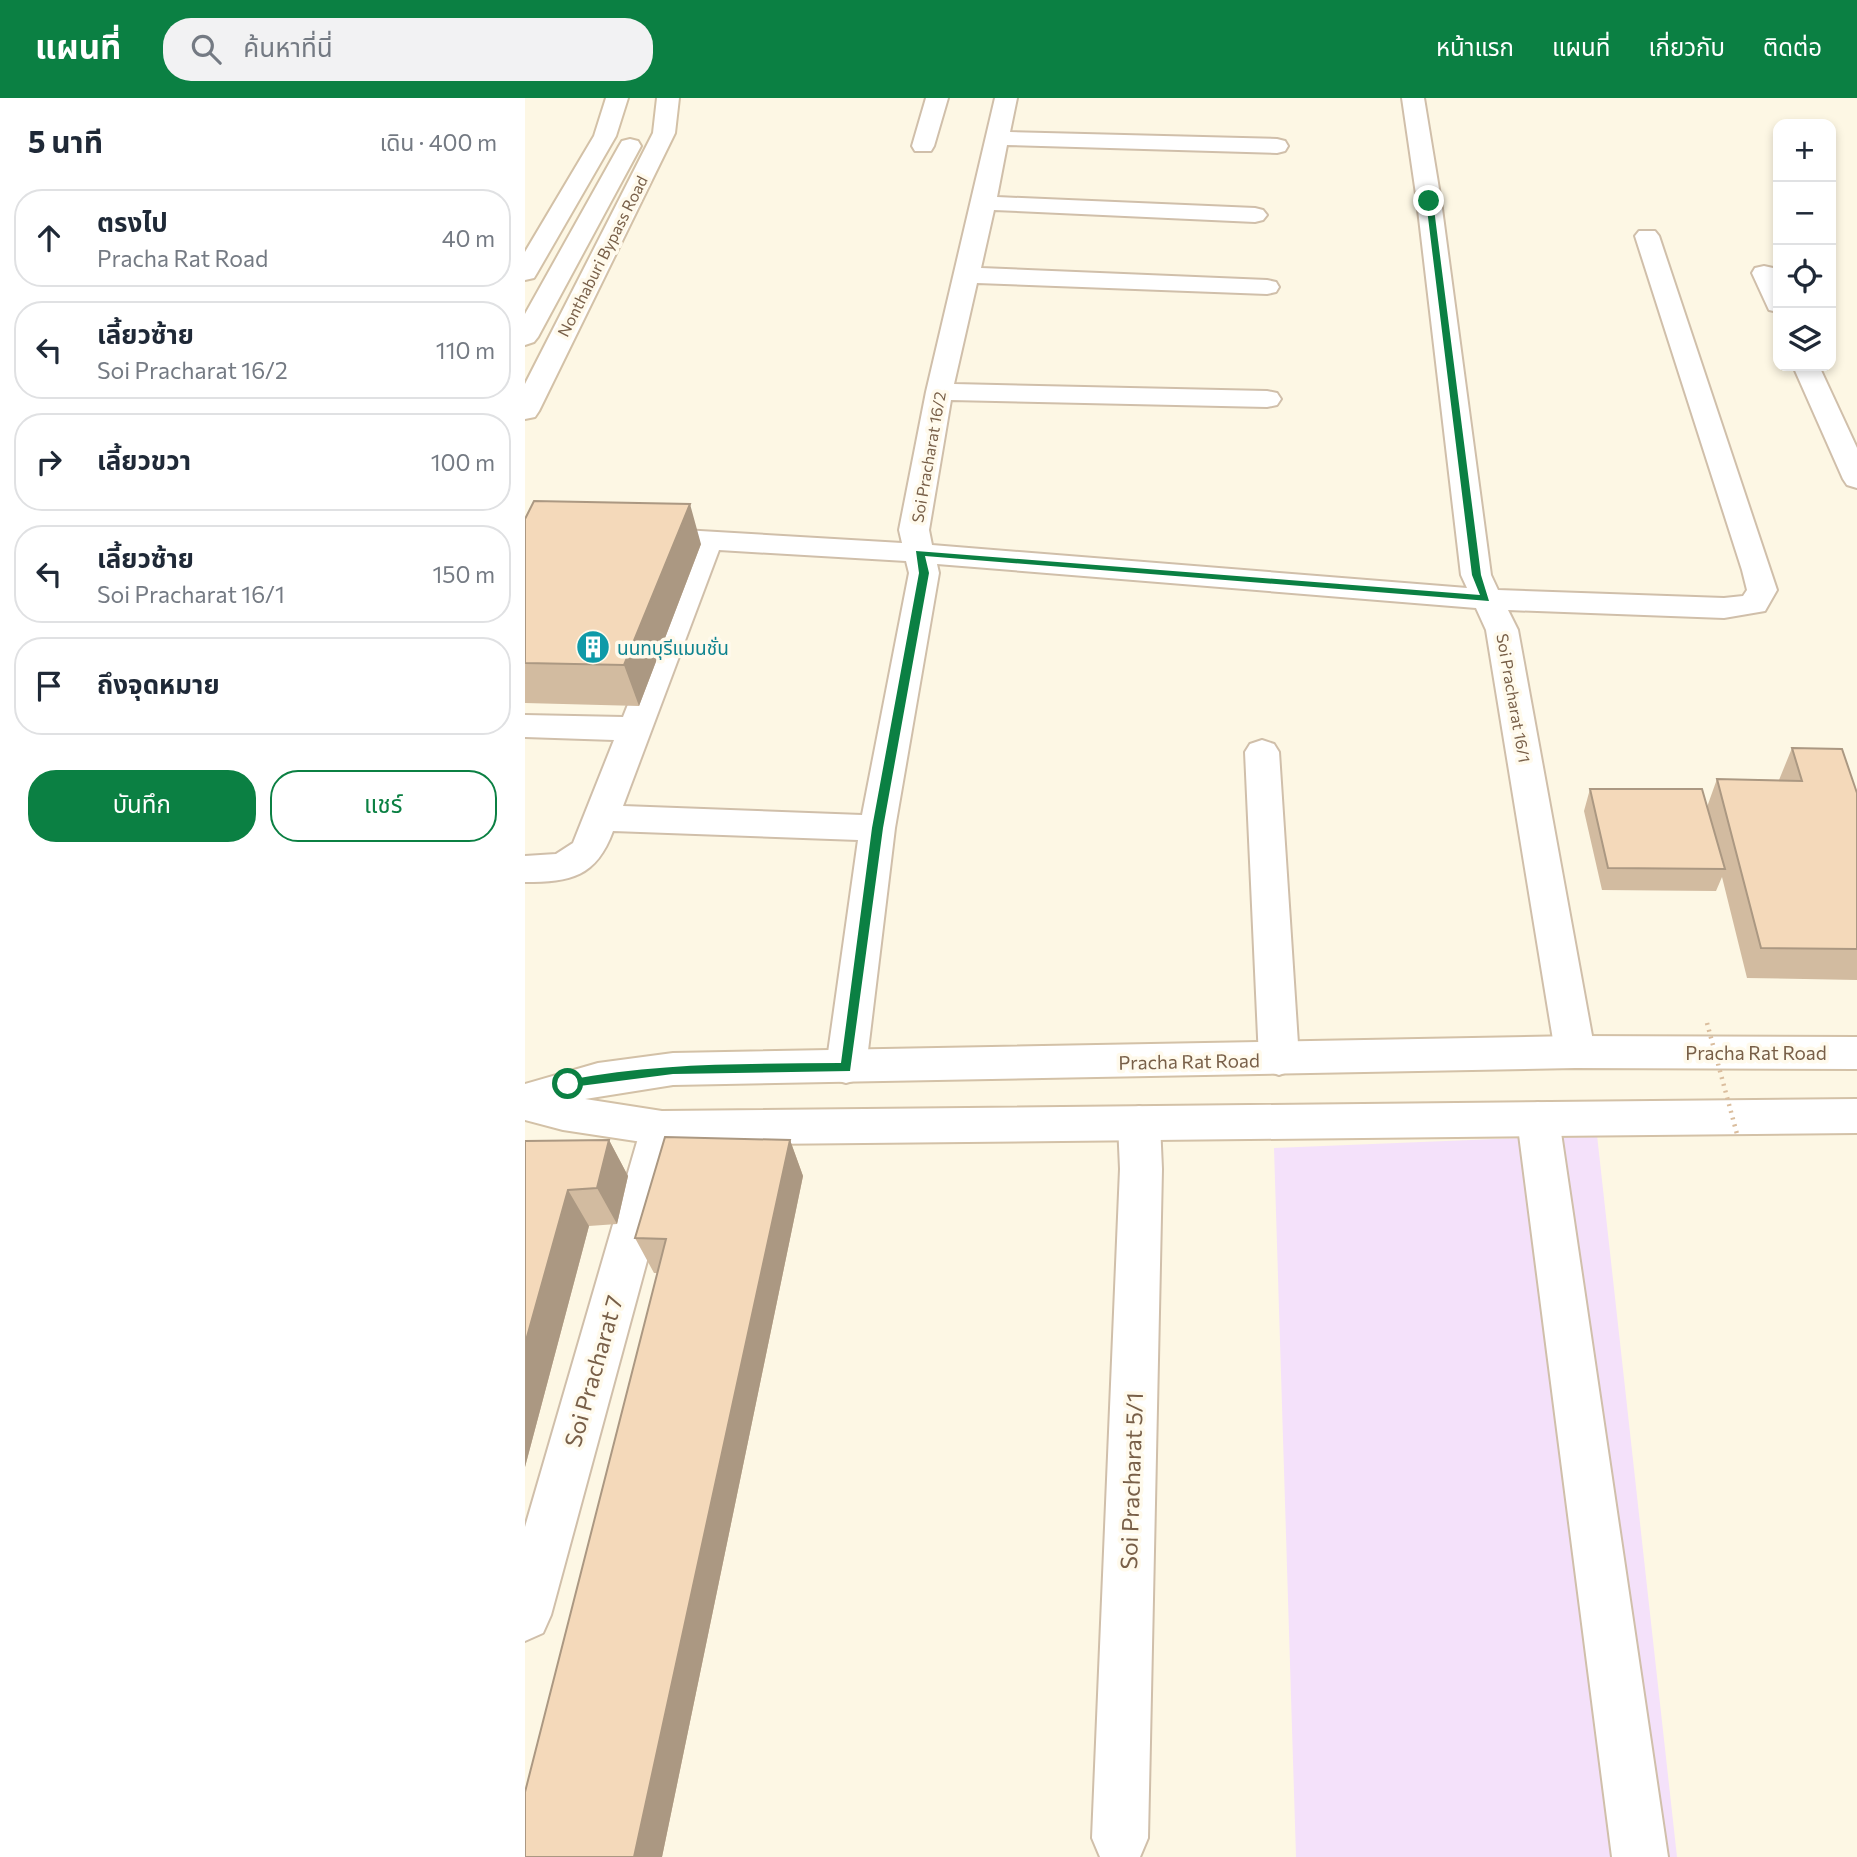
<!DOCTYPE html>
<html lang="th">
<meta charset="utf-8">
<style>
:root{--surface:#fff;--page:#f2f2f3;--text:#1f2937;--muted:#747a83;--line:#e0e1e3;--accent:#0b8043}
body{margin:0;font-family:Commissioner,"Noto Sans Thai",sans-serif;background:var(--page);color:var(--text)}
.controls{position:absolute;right:21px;top:21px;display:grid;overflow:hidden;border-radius:14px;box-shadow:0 4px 10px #0003}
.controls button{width:63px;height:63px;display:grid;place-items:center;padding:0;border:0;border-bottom:2px solid var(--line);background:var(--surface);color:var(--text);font:35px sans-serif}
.stop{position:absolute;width:21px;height:21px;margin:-16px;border:5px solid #0b8043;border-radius:50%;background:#fff}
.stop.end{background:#0b8043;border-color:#fff;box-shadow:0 2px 7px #0008}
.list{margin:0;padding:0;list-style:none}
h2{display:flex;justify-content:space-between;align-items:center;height:91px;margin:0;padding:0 28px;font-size:30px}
h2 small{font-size:23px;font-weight:400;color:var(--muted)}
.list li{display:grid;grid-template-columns:46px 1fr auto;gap:21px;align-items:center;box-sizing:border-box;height:98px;margin:0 14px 14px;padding:0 14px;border:2px solid var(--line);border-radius:28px}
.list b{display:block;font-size:26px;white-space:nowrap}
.list p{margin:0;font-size:23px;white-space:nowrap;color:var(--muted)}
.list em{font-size:23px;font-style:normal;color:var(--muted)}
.actions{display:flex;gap:14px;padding:21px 28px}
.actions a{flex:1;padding:16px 0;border:2px solid var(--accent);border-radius:28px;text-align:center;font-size:24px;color:var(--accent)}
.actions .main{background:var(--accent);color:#fff}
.icon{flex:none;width:38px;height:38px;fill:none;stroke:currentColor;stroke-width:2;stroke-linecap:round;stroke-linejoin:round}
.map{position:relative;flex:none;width:1332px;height:1759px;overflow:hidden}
header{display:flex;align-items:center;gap:42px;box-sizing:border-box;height:98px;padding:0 35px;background:var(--accent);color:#fff}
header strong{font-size:33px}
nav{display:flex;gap:38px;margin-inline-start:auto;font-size:24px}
.search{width:490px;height:63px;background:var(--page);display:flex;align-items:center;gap:18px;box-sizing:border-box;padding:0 24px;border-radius:28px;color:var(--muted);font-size:26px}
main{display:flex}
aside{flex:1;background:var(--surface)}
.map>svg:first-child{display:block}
</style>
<header>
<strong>แผนที่</strong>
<div class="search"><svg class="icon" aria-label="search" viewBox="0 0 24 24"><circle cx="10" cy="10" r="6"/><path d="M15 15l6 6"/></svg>ค้นหาที่นี่</div>
<nav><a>หน้าแรก</a><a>แผนที่</a><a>เกี่ยวกับ</a><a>ติดต่อ</a></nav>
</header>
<main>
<aside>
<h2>5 นาที<small>เดิน · 400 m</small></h2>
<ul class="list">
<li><svg class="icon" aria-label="ahead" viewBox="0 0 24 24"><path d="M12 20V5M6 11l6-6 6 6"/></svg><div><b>ตรงไป</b><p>Pracha Rat Road</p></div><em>40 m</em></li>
<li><svg class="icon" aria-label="left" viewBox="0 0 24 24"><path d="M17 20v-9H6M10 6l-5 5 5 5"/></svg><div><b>เลี้ยวซ้าย</b><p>Soi Pracharat 16/2</p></div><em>110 m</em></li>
<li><svg class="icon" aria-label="right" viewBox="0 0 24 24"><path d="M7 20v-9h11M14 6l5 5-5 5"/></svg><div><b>เลี้ยวขวา</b></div><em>100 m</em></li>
<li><svg class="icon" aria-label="left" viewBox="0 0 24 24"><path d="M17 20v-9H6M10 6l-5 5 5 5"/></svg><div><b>เลี้ยวซ้าย</b><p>Soi Pracharat 16/1</p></div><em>150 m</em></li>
<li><svg class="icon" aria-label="arrive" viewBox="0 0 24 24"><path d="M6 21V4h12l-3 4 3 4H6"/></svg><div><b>ถึงจุดหมาย</b></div></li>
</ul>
<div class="actions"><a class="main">บันทึก</a><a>แชร์</a></div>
</aside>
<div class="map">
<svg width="1332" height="1759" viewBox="0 0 1332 1759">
<rect width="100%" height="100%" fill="#fdf7e4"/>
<path fill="#f4e1fa" d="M1072,1037L1152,1759H771L749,1050Z"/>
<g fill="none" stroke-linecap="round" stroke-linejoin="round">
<g stroke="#d0bfaa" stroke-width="4">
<path id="street" d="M401,0H423L409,48L406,53H390L387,48Z
M470,0H492L485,34L752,41L760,43L763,48L760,53L752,55L482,47L472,99L730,110L738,112L742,117L738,122L730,124L469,112L456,170L742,182L751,184L754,189L751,194L742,196L452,185L429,286L742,293L752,295L756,301L752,307L742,309L426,302L404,432L407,447L942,490L936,477L892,103L877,0H899L916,103L966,477L973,492L1199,500L1218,498L1222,492L1217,472L1110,138L1114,133H1130L1134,138L1252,492L1240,513L1199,520L983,512L993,532L1070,954L1064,965L1050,970L1036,965L1030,954L961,532L951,510L412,466L414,475L370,730L341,969L335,981L321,985L307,981L301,969L333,742L88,733C71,779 46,784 0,784V758L31,756L48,745L89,642L0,639V617L98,619L165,450L113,445L109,439L113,433L124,430L377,445L374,432L401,294ZM194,452L381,463L384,475L337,717L98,708Z
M1239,168L1248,170L1253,179V214L1244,212L1227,175L1230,170Z
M1268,268H1294L1332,350V390L1322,387L1318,381Z
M737,642L749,646L754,654L774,961L768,972L754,977L740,972L734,961L720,654L725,646Z
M1013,1004L1028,1009L1034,1021L1143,1759H1087L992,1021L998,1009Z
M614,1008L629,1013L635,1025L637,1071L623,1740L615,1759H575L567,1740L595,1071L593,1025L599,1013Z
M137,1013L152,1018L158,1030L26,1517L18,1535L0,1543V1429L116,1030L122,1018Z"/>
</g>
<g stroke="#d3c1a7" stroke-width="4">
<path id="secondary" d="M81,0H103L91,38L12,175L9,180L0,182V154L69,38Z
M132,0H154L150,35L14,313L10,319L0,321V286L128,35Z
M105,41L113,43L116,48L13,239L9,244L0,247V216L94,48L97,43Z
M1050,938L1332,939V971L1050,970L148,987L60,1001L137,1013L1332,1001V1035L137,1047L38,1032L0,1022V986L73,965L148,955Z"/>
</g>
<use href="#street" fill="#fff" fill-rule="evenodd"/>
<use href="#secondary" fill="#fff" fill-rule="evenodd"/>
<path stroke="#dabd9d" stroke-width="4.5" stroke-dasharray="2 5" stroke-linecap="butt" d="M1182,925L1212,1036"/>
</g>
<path fill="#d2bba0" d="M0,421L176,446L114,608L0,605Z
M1267,650L1332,695V882L1222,880L1197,779L1191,793L1077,792L1059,713L1065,691L1182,709L1192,681L1254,682Z
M84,1042L103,1078L92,1126L64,1128L0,1369V1043Z
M265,1042L278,1078L137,1759H0L133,1175H129L110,1140Z"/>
<path fill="#ab9882" d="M165,406L176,446L114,608L99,567Z
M84,1042L103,1078L92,1126L72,1090Z
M265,1042L278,1078L137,1759H109Z
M43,1092L64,1128L0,1369V1246Z"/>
<path fill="#f4d9ba" stroke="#ab9882" stroke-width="2" d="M9,403L165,406L99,567L0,565V421Z
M1267,650L1317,651L1332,695V851L1236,850L1192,681L1277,683Z
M1065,691H1177L1200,771L1083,770Z
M140,1039L265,1042L109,1759H0V1694L141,1141L110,1140Z
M84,1042L72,1090L43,1092L0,1246V1043Z"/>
<path fill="#0b8043" d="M904,101L908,103L956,477L964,503L400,458L404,475L358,730L325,973L148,976L39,990L37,986L43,982C134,964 224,966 316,965L347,730L394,475L391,453L955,497L947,477L901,103Z"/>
<defs>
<g id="building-disc" transform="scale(1.75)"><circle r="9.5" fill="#0f9aa8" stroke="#fffaec"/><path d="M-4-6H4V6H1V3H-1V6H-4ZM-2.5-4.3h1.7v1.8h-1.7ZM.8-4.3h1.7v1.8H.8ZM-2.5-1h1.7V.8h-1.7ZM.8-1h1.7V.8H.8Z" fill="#fff"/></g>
</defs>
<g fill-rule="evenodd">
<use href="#building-disc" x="68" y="549"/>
</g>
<g text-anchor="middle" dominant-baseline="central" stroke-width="7" stroke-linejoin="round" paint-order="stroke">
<g font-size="16" fill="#785f48" stroke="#fffaec">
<text transform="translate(77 158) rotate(-63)">Nonthaburi Bypass Road</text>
<text transform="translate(403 359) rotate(-80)">Soi Pracharat 16/2</text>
<text transform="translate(989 600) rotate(80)">Soi Pracharat 16/1</text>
</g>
<g font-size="19" fill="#0d838f" stroke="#fffaec" text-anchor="start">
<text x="92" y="549">นนทบุรีแมนชั่น</text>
</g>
<g font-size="19" fill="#785f48" stroke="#fffaec">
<text x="1231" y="954">Pracha Rat Road</text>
<text transform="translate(664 963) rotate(-1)">Pracha Rat Road</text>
</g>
<g font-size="23" fill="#785f48" stroke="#fffaec">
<text transform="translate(68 1273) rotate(-74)">Soi Pracharat 7</text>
<text transform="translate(606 1383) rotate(-88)">Soi Pracharat 5/1</text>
</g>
</g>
</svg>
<div class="controls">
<button>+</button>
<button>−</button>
<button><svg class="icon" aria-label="locate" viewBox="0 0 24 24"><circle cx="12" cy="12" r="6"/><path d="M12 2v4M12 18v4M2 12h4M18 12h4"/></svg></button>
<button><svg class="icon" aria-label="layers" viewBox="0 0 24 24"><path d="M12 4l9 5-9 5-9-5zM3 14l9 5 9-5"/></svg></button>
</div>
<div class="stop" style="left:43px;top:986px"></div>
<div class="stop end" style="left:904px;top:103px"></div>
</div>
</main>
